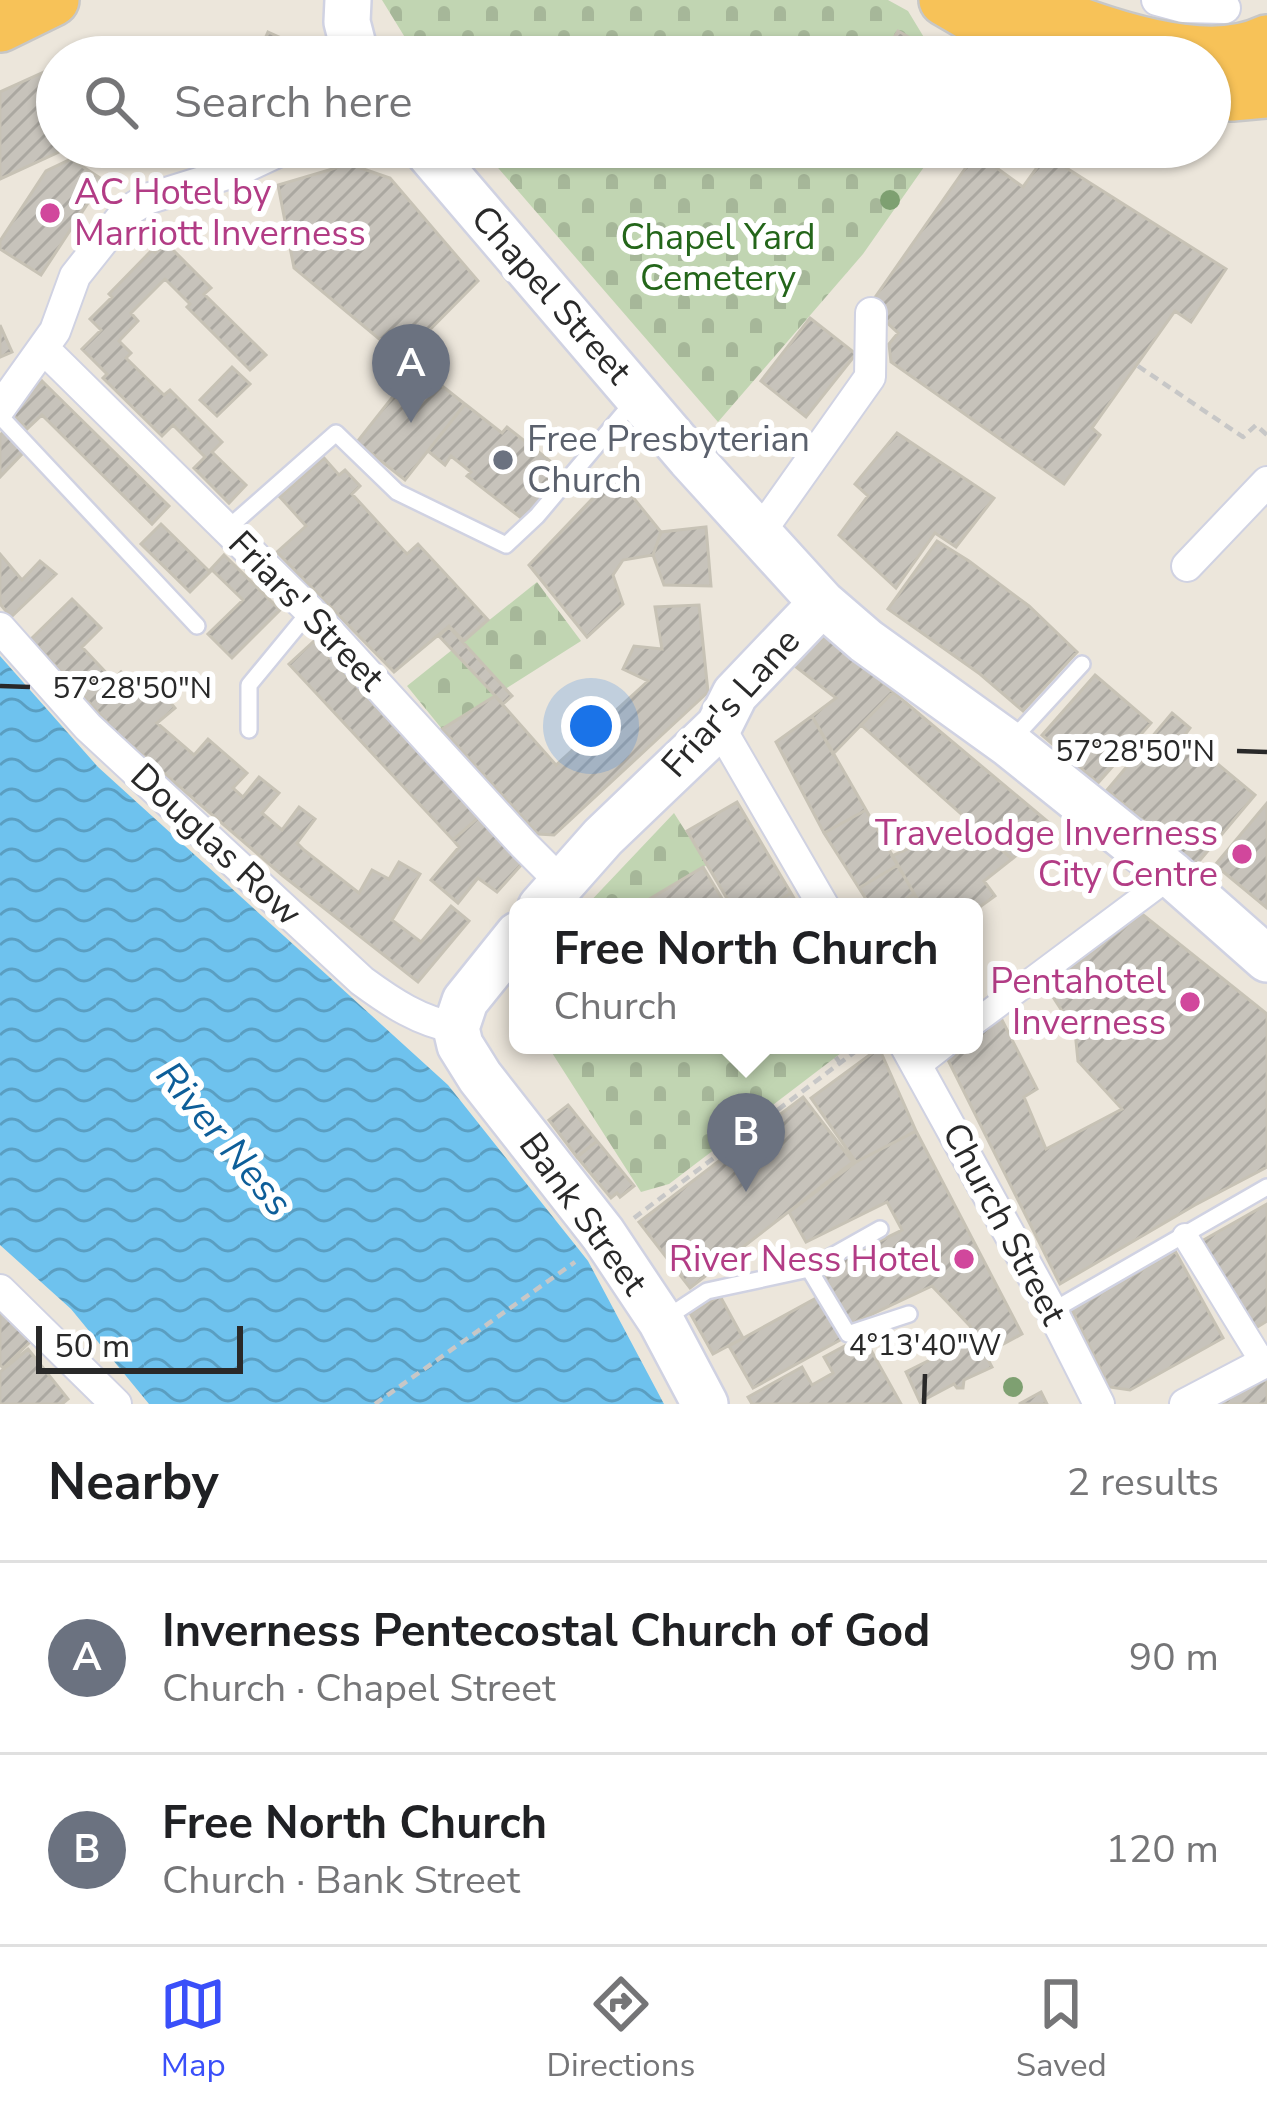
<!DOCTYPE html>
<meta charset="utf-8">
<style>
:root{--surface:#fff;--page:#f6f6f6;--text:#202124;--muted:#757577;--line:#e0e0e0;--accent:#3a4ff9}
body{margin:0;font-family:"Nunito Sans",sans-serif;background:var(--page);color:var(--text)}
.scale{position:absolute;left:36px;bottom:30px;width:207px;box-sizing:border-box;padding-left:12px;border:6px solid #292929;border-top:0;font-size:33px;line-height:42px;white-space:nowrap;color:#292929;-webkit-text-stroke:9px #fff;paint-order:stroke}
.you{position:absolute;left:591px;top:726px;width:42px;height:42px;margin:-30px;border:9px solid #fff;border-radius:50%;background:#1a73e8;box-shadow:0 0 0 18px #1a73e833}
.badge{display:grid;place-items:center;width:78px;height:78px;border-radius:50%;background:var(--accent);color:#fff;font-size:39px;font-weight:700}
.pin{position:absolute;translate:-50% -99px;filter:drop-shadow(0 3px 6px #0008)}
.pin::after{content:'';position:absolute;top:63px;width:42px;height:36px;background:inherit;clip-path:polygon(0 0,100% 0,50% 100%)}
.popup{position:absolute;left:509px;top:898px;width:474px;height:156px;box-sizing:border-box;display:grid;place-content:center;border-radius:18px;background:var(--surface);filter:drop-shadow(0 3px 9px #0005);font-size:39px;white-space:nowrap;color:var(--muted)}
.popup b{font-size:45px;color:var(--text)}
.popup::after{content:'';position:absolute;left:50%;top:100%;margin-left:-24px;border:24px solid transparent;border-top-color:var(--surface)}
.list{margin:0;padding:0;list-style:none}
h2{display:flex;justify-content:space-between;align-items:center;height:156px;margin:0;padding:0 48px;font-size:51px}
h2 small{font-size:39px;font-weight:400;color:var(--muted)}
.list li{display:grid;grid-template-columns:78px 1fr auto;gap:36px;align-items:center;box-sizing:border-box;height:192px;padding:0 48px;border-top:3px solid var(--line)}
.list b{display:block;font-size:45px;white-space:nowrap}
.list p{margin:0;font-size:39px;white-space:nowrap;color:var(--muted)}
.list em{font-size:39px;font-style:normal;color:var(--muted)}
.icon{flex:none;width:66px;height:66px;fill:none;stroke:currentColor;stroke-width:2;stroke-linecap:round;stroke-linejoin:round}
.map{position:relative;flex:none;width:1267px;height:1404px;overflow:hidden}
.search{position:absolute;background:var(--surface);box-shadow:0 3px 9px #0004;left:36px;right:36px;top:36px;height:132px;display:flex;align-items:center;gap:30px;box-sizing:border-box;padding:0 42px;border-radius:66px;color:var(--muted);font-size:45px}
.sheet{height:540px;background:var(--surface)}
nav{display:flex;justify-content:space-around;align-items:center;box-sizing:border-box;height:168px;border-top:3px solid var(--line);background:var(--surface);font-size:33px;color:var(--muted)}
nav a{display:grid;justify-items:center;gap:6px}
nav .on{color:var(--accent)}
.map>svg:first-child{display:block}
</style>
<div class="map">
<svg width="1267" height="1404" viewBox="0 0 1267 1404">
<defs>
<pattern id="cemetery-stones" width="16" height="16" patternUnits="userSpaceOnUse" patternTransform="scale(3)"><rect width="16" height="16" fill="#c1d5b2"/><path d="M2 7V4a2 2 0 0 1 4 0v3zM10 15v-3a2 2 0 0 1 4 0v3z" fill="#a6b799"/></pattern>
<pattern id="water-waves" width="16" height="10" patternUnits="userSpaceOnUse" patternTransform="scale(3)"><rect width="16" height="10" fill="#6ec2ee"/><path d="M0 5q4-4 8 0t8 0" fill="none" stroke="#5a9ec1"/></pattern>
<pattern id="building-hatch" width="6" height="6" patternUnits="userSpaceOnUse" patternTransform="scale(3)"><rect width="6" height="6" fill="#c7c3bb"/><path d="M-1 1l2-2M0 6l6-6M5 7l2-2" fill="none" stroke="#aba8a1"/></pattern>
</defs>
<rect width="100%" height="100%" fill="#ece6db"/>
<path fill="url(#cemetery-stones)" d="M382,0H888L908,11L925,39L961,57H417Z
M480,147H938L863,254L718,422Z
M537,582L581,641L442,729L407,686Z
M674,813L707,865L636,907H585Z
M547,1045H836L841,1053L669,1184L641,1192Z"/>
<path fill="url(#water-waves)" d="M0,656L98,767L448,1085L588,1261L664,1404H149L71,1309L0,1245Z"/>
<path fill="url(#building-hatch)" stroke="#c7c2b5" stroke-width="3" d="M898,31L914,40L904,57L888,48Z
M268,32L308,50L305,57H257Z
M175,43L208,57H169Z
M57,66V147H70L0,179V92Z
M183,147H239L209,158Z
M976,153L1023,187L1046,155L1226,269L1191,322L1175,311L1092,428L1100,435L1064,484L891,362L889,344L898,333L869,306Z
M71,159L103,180L41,275L0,249V241L46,171Z
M349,164L390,178L478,281L402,358L294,268L278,185Z
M165,242L211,288L204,294L266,355L250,370L187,307L190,304L165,279L131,313L138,321L119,341L131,353L126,358L164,395L170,390L222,442L212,452L246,485L229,503L194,468L205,457L173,425L162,436L103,378L107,374L82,349L101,330L90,319L112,297L109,294L152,250L155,252Z
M810,318L856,354L806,417L761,381Z
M0,325L12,352L0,357Z
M417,366L465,404L405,480L357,442Z
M232,367L250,384L217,416L200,400Z
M42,381L169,506L152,524L42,415L27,429L11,413Z
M465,404L502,433L507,427L564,472L525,521L467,476L471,472L451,456L445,465L428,451Z
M5,431L25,451L0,477V435Z
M897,433L994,498L956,547L935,533L896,588L839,535L868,496L855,484Z
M324,458L339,475L345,470L360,486L352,494L407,554L418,544L488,620L464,641L449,626L394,672L277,552L306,526L280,497Z
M324,458L339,475L345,470L360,486L352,494L407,554L418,544L488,620L464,641L449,626L394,672L277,552L306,526L280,497Z
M615,475L661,532L653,555L623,560L613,575L623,604L587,637L529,565Z
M161,524L210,572L190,592L141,544Z
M706,527L711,586L664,585L653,555L661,532Z
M937,541L969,561L1029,606L1077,652L1023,711L980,674L888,609Z
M0,554L22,580L40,561L56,574L11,617L0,604Z
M224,555L280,610L232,658L208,634L243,600L211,569Z
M72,599L101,628L82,647L113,680L121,672L148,701L160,690L175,708L157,723L194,755L208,739L247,773L233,788L243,797L259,777L279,793L262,813L282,830L299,807L315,819L297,843L304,850L359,893L372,870L389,879L399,862L420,874L392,920L421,942L451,906L469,921L418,982L282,875L116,732L31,639Z
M699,605L708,692L554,835L538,834L442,729L495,696L556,765L648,681L623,669L634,646L662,649L655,607Z
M699,605L708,692L554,835L538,834L442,729L495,696L556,765L648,681L623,669L634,646L662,649L655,607Z
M449,627L512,696L503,704L439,636Z
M449,627L512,696L503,704L439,636Z
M828,634L893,692L833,754L812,716L836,698L791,663Z
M314,641L479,817L453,840L289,664Z
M1095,675L1151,723L1098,783L1042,735Z
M893,692L1053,826L1012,859L861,725Z
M1172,713L1190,728L1184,736L1255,795L1196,865L1107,790Z
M812,716L866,810L824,833L776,742Z
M737,802L791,893L768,907H732L687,831Z
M1267,803V908L1215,865Z
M866,810L898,865L859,888L824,833Z
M479,817L522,864L497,892L478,878L458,903L431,880L459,847L453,840Z
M970,821L1012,859L984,881L995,896L974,911V907H922L892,856Z
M898,865L914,894L895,907H871L859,888Z
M703,867L727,907H636Z
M791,893L799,907H769V906Z
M914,894L922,907H895Z
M1142,914L1267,1014V1167L1195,1205L1060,1284L945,1054L957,1045H974V1033L999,1014L1037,1089L1024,1097L1046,1149L1122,1109L1078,1061L1075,1031L1046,986Z
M879,1048L916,1131L856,1162L811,1098Z
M803,1097L853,1162L690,1288L639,1222Z
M568,1105L597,1141L577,1157L549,1120Z
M916,1131L1022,1334L985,1354L970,1326L932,1286L851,1324L821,1270L902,1230L887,1202L806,1242L789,1212L856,1162Z
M597,1141L634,1186L620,1197L617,1193L611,1198L577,1157Z
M1267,1204V1321L1251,1331L1200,1242Z
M1175,1251L1223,1338L1130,1390L1109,1387L1072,1310Z
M720,1296L743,1338L713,1354L690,1313Z
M818,1297L842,1339L753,1388L729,1346Z
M0,1310L31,1341L3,1368L0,1365Z
M863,1336L901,1404H752L748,1397L802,1367L812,1385L833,1373L824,1357Z
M976,1337L992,1367L964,1380L963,1388H957L954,1384L920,1402L906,1372Z
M28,1349L68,1399L62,1404H0V1372Z
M1267,1379V1404H1219Z
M1041,1392L1047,1404H1019Z"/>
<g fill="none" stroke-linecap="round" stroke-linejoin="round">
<g stroke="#d0d2e2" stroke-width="20">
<path id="service" d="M0,416L197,626
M227,529L336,433L397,492L506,545L537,516L633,402
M249,730V685L310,611
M1011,741L1082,664
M809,1269L848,1334L909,1314
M1052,1311L1267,1187
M663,1320L707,1291L809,1269L880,1229"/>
</g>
<g stroke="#d0d2e2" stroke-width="28">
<path id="pedestrian" d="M974,1023L1172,875
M918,1066L945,1045
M1185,1236L1263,1363"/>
</g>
<g stroke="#d0d2e2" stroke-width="34">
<path id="minor" d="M1157,0L1183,7L1225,8
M44,349L310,611L524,845L561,882
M0,408L55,331L75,276L125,213L147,199L237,171L288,147
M758,535L870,377L871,313
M1187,566L1267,482
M0,628L88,727L362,981C392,1003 419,1021 456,1028
M719,726L824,907
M905,1045L1052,1311L1099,1404
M0,1290L116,1404
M1185,1404L1267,1361"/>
</g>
<g stroke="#d0d2e2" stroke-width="50">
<path id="secondary" d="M348,0L347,22L356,57
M424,147L690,458L822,603L866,641L1009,744L1172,875L1267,959
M541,907L603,837L719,726L735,694L822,603
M518,935L465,1001L456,1028L460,1045L480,1077L603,1234L661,1321L705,1404"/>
</g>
<g stroke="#c7c7c7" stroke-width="56">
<path id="trunk" d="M945,0L981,21L1062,57
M1020,0C1083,27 1201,73 1267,41
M0,26L53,0
M1210,92L1232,95L1267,92"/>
</g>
<path stroke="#c7c7c7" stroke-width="4.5" stroke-dasharray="9 6" stroke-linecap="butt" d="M1138,366L1243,437L1256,425L1267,435
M827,1045L840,1063
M634,1218L864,1045
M375,1404L575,1262"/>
<use href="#service" stroke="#fff" stroke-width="15"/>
<use href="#pedestrian" stroke="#fff" stroke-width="24"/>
<use href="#minor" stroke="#fff" stroke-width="30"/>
<use href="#secondary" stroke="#fff" stroke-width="45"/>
<use href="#trunk" stroke="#f7c258" stroke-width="51"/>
</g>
<g fill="#7ea071">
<circle cx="890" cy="200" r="10"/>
<circle cx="1013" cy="1387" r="10"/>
</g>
<path fill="none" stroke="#292929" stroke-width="4.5" d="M0,686L30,687M1237,751L1267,752M924,1404L925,1374"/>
<g fill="#d1479c" stroke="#fff" stroke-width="4.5">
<circle cx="50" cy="213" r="12"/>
<circle cx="1242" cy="854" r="12"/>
<circle cx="1190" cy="1002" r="12"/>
<circle cx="964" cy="1259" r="12"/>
</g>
<circle fill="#6b7280" stroke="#fff" stroke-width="4.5" cx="503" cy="460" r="12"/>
<g text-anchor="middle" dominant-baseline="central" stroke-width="12" stroke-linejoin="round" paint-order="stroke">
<g font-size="36" fill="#b23c85" stroke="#fff" text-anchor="end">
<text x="74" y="192" text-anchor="start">AC Hotel by<tspan x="74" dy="41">Marriott Inverness</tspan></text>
<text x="1218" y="833">Travelodge Inverness<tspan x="1218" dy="41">City Centre</tspan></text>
<text x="1166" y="981">Pentahotel<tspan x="1166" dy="41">Inverness</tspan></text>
<text x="940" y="1259">River Ness Hotel</text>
</g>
<g font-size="36" fill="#24661a" stroke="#fff">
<text x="718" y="237">Chapel Yard<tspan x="718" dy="41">Cemetery</tspan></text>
</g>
<g font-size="36" fill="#292929" stroke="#fff">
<text transform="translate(551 295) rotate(49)">Chapel Street</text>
<text transform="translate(306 611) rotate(46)">Friars' Street</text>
<text transform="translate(731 703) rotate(-48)">Friar's Lane</text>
<text transform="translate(216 845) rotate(43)">Douglas Row</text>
<text transform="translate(583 1214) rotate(54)">Bank Street</text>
<text transform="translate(1004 1224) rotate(62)">Church Street</text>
</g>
<g font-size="36" fill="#5b616d" stroke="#fff" text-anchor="start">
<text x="527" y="439">Free Presbyterian<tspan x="527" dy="41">Church</tspan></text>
</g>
<g font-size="39" font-style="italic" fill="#0d5e99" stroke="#fff">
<text transform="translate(224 1139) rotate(50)">River Ness</text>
</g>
</g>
<g font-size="30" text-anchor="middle" fill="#292929" stroke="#fff" stroke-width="12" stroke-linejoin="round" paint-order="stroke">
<text x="132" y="698">57°28'50"N</text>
<text x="1135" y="761">57°28'50"N</text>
<text x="925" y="1355">4°13'40"W</text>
</g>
</svg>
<div class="scale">50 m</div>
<div class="you"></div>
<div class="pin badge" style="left:411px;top:423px;background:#6b7280">A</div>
<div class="pin badge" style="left:746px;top:1192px;background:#6b7280">B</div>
<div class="popup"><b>Free North Church</b>Church</div>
<div class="search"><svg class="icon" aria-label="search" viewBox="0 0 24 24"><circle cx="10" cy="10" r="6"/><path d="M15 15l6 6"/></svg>Search here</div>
</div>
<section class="sheet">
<h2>Nearby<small>2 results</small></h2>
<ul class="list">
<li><span class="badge" style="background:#6b7280">A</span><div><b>Inverness Pentecostal Church of God</b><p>Church · Chapel Street</p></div><em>90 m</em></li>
<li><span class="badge" style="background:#6b7280">B</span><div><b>Free North Church</b><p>Church · Bank Street</p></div><em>120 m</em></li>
</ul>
</section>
<nav>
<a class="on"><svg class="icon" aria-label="map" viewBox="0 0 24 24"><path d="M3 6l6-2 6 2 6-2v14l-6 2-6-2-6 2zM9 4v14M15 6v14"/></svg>Map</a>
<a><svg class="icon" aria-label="directions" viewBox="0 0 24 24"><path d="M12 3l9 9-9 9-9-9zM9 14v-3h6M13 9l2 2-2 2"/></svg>Directions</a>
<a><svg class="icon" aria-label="saved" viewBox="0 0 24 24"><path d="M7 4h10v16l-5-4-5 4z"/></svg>Saved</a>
</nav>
